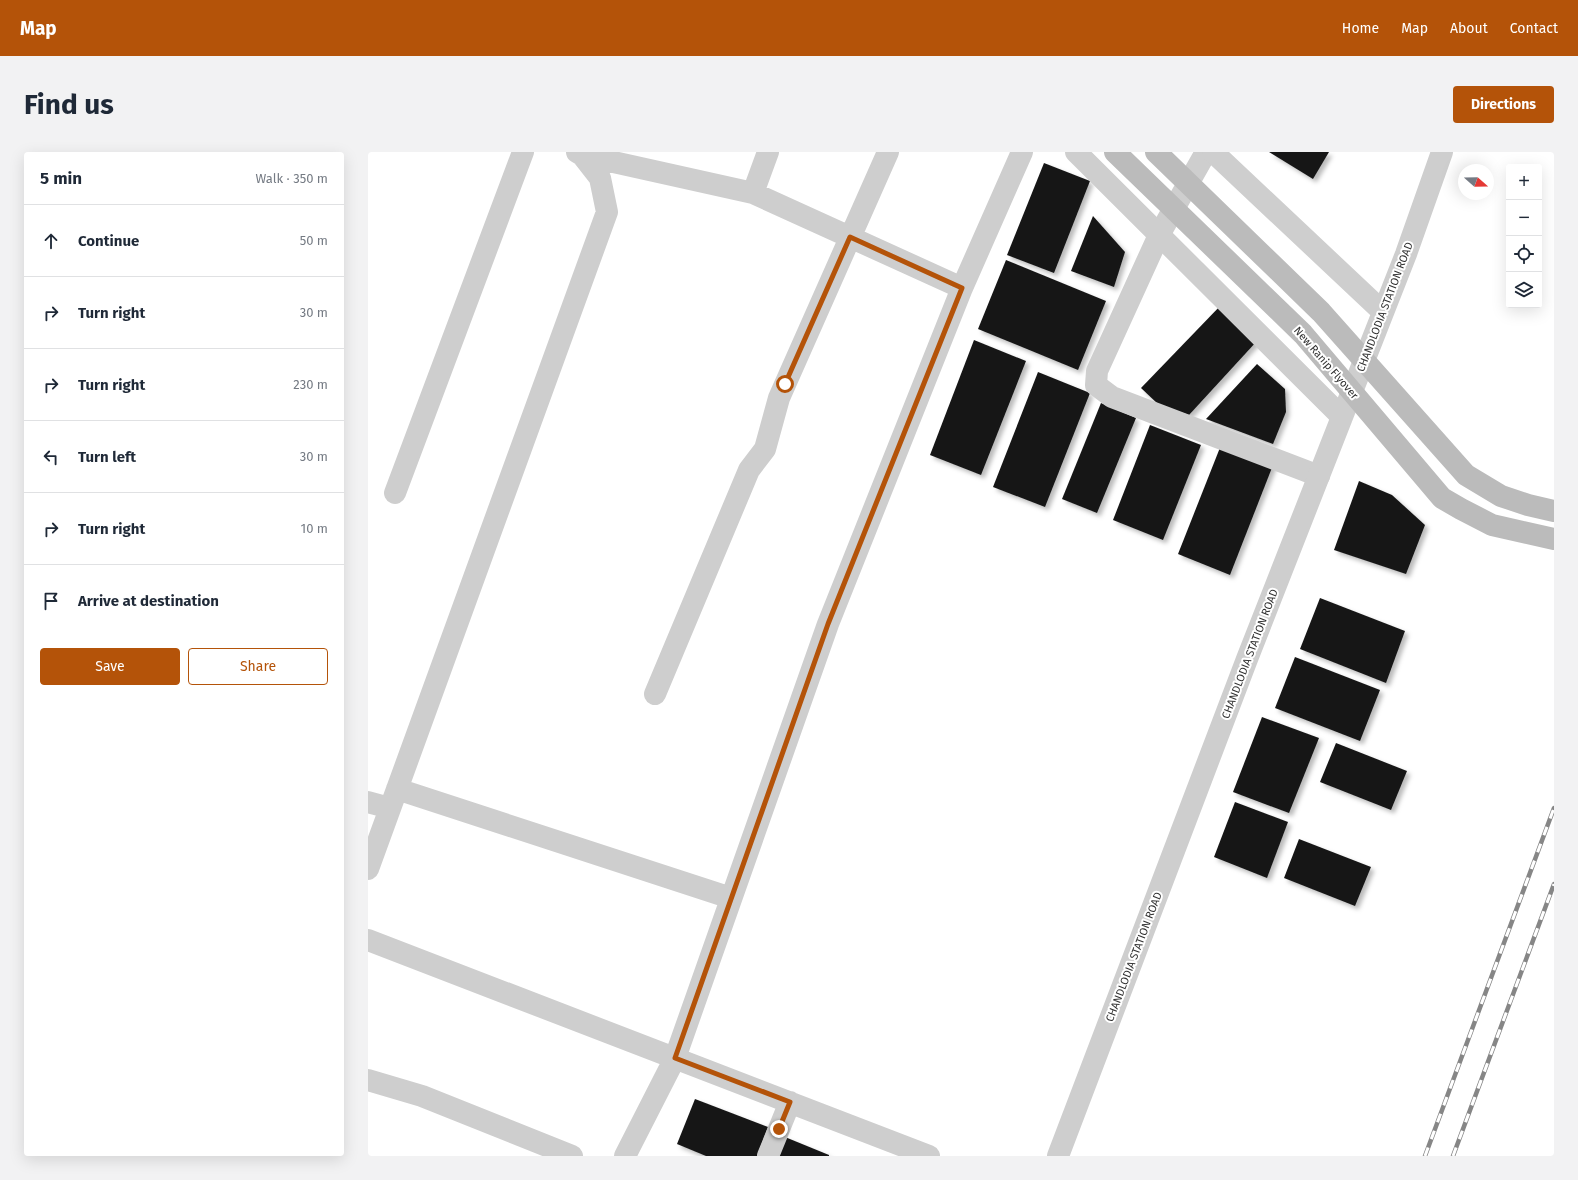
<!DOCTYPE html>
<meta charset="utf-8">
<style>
:root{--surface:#fff;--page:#f2f2f3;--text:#1f2937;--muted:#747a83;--line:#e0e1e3;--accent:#b45309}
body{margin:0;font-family:"Fira Sans",sans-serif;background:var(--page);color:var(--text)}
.controls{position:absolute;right:12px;top:12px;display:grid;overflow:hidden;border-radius:4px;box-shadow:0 4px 16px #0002}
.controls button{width:36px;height:36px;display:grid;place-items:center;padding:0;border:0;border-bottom:1px solid var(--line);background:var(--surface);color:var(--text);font:20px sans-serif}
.compass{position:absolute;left:1090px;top:12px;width:36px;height:36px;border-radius:50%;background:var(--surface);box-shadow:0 4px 16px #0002;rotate:110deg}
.stop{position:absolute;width:12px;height:12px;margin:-9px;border:3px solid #b45309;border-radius:50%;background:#fff}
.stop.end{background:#b45309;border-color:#fff;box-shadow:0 1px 4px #0008}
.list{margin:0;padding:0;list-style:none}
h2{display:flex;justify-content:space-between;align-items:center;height:52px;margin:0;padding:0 16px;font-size:17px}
h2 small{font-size:13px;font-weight:400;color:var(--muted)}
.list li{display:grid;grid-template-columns:26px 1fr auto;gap:12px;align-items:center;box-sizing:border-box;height:72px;padding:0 16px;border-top:1px solid var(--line)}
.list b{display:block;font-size:15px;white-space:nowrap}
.list em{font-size:13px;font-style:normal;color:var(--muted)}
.actions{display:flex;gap:8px;padding:12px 16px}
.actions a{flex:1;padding:9px 0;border:1px solid var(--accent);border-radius:4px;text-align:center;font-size:14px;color:var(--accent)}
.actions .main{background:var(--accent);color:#fff}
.icon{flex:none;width:22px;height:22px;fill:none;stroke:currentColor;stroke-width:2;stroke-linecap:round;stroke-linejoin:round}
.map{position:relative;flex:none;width:1186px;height:1004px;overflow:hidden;border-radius:4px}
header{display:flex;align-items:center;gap:24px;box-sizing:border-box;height:56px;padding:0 20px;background:var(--accent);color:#fff}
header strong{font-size:19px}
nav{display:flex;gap:22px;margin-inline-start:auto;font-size:14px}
.intro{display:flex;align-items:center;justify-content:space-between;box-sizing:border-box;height:96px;padding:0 24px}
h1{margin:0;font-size:28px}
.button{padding:10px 18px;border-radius:4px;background:var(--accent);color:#fff;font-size:14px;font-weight:700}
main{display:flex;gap:24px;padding:0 24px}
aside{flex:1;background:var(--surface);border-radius:4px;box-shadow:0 4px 16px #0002}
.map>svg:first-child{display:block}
</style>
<header>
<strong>Map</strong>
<nav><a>Home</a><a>Map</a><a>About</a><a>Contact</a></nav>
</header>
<div class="intro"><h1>Find us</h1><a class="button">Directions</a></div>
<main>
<aside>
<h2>5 min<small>Walk · 350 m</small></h2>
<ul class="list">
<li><svg class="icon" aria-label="ahead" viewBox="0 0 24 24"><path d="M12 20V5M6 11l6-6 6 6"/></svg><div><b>Continue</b></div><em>50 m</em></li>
<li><svg class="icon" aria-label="right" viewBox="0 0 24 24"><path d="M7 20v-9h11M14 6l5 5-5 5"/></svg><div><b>Turn right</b></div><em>30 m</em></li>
<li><svg class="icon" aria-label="right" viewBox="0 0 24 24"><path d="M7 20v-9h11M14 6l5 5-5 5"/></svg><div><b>Turn right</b></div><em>230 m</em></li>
<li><svg class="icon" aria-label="left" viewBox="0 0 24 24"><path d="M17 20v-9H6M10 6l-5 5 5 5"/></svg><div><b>Turn left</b></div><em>30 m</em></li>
<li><svg class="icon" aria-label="right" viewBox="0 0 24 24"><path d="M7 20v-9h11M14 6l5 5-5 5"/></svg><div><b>Turn right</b></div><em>10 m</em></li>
<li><svg class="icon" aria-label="arrive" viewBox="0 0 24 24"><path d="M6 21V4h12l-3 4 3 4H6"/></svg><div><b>Arrive at destination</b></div></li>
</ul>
<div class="actions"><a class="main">Save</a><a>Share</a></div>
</aside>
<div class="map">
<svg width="1186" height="1004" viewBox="0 0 1186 1004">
<defs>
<filter id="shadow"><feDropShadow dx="3.5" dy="3.5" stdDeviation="2" flood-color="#0004"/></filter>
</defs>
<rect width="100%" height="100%" fill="#fff"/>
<path fill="#181818" filter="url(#shadow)" d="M901,0H961L945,27Z
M676,11L722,29L686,121L639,103Z
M725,64L757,100L746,135L703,119Z
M638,108L738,149L710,218L610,177Z
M854,152L889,189L821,263L791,253L773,236Z
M606,188L658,209L613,323L562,303Z
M889,212L917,237L918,260L905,292L838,267Z
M670,220L722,241L677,355L625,335Z
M733,251L768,266L729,361L694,347Z
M782,273L833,293L795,388L745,368Z
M855,288L907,308L862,423L810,402Z
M991,329L1024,343L1057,373L1038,422L966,398Z
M952,446L1037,479L1018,531L932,497Z
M927,505L1012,538L992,589L907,556Z
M894,565L951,586L921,661L865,640Z
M968,591L1039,619L1023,658L952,630Z
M867,650L920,670L899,726L846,705Z
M931,687L1003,715L987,754L916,726Z
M327,947L400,975L389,1004H338L309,992Z
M417,985L461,1003V1004H410Z"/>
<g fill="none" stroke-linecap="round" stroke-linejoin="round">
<path stroke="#cecece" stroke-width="22" d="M216,0L214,3L385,41L594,136L460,472L307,906L257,1004
M838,0L791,83L729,219L728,233L744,245L951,324
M385,41L400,0
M594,136L654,0
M27,341L155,0
M287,542L381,318L397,297L411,246L520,0
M29,637L363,746
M0,650L22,656
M0,717L239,60L232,26L214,3L209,0
M0,788L561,1004
M0,928L54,944L204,1004
M400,1004L422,950"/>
<path stroke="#cecece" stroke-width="22" d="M708,0L974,265
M845,0L1015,160
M690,1004L879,507L1038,102L1074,0"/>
<g stroke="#868686" stroke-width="4.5">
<path id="rail" d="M1057,1004L1186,656
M1085,1004L1186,732"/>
</g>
<use href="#rail" stroke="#fff" stroke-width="3" stroke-dasharray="9" stroke-linecap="butt"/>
<path stroke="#bbb" stroke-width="22" d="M747,0L935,182L1074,346L1093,357L1124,373L1186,387
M788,0L953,160L1098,323L1133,344L1160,353L1186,359"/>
</g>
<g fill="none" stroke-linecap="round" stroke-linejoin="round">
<path stroke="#b45309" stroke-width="5" d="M411,977L422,950L307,906L460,472L594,136L482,85L417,232"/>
</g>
<g text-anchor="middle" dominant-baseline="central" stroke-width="4" stroke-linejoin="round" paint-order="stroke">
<g font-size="11" fill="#313131" stroke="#fff">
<text transform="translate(1017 155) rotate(-69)">CHANDLODIA STATION ROAD</text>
<text transform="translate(958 211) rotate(49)">New Ranip Flyover</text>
<text transform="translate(882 502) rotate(-69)">CHANDLODIA STATION ROAD</text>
<text transform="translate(766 805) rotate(-69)">CHANDLODIA STATION ROAD</text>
</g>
</g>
</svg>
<div class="controls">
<button>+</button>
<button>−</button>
<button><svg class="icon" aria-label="locate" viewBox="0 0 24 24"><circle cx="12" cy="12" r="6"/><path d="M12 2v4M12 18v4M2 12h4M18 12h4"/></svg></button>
<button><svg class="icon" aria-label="layers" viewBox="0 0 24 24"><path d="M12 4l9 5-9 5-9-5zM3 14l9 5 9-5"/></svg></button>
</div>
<svg class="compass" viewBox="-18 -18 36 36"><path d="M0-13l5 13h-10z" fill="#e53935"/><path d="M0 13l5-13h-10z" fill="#747a83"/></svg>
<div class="stop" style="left:417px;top:232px"></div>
<div class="stop end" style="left:411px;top:977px"></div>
</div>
</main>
